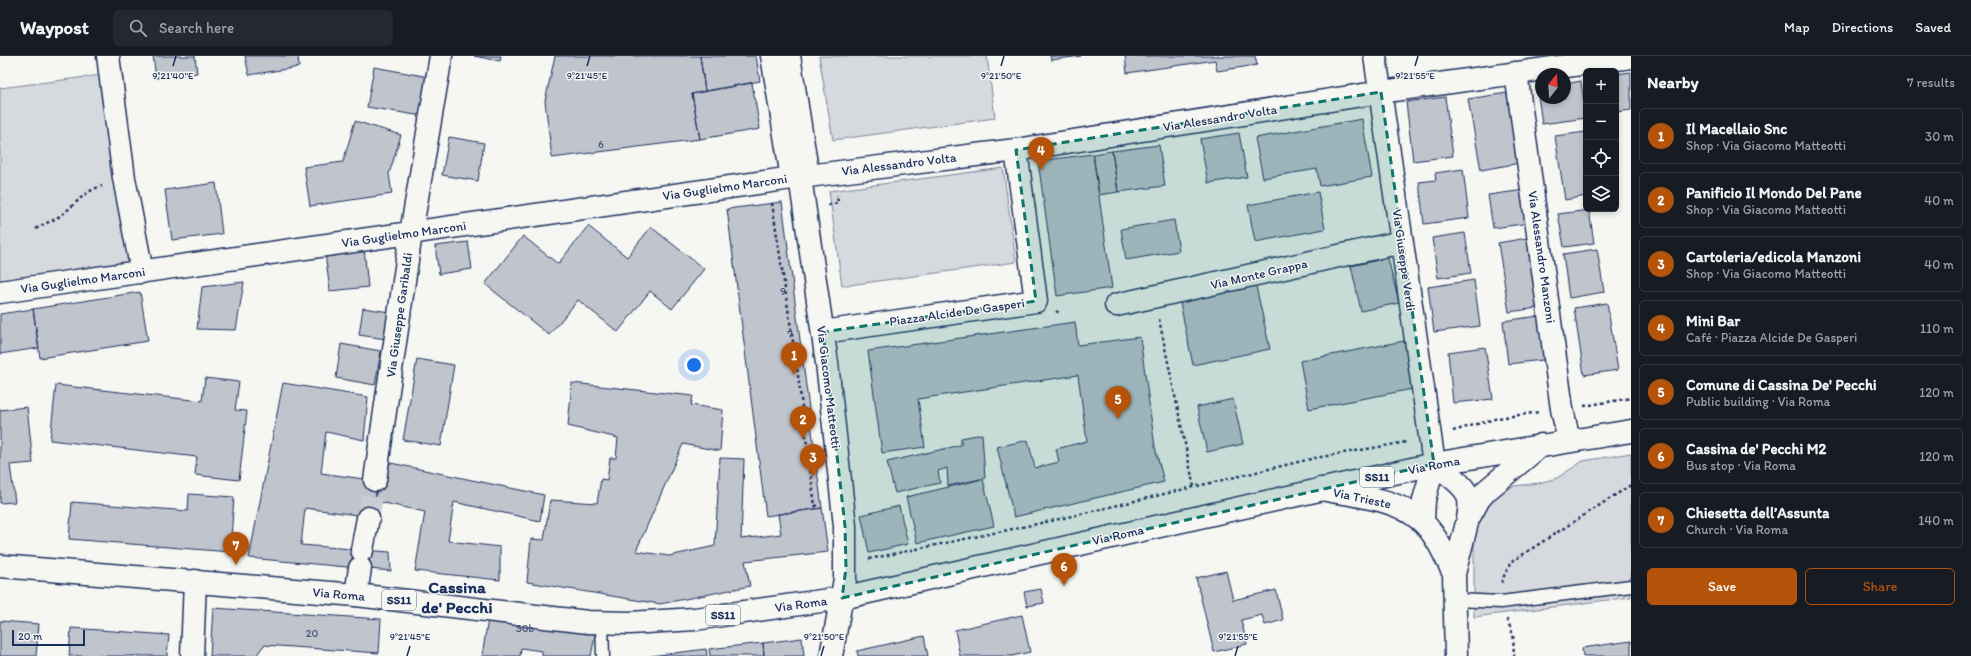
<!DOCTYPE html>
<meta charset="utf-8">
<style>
:root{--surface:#171b24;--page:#242831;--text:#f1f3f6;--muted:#9ea1a6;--line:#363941;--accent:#b45309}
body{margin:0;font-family:Itim,sans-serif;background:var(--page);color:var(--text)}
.controls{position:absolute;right:12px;top:12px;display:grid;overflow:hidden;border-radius:6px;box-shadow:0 2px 6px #0003}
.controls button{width:36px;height:36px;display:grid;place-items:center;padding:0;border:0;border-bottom:1px solid var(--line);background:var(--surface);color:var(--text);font:20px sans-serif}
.compass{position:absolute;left:1535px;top:12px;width:36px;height:36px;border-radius:50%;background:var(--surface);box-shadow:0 2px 6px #0003;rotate:17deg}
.scale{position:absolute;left:12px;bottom:10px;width:73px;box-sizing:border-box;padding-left:4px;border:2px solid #1b2f5e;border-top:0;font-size:11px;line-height:14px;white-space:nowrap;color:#1b2f5e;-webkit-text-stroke:3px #f6f6f2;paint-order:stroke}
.you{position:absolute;left:694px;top:309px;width:14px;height:14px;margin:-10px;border:3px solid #fff;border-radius:50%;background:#1a73e8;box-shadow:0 0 0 6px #1a73e833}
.badge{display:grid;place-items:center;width:26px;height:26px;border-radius:50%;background:var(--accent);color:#fff;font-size:13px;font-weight:700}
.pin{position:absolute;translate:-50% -33px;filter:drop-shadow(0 1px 2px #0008)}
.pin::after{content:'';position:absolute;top:21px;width:14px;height:12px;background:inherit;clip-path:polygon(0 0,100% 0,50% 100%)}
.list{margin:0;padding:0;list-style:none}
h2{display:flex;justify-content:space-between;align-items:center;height:52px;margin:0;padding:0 16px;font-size:17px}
h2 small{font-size:13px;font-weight:400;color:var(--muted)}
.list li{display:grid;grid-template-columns:26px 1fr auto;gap:12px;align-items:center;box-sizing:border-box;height:56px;margin:0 8px 8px;padding:0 8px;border:1px solid var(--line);border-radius:6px}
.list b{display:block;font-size:15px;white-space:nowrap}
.list p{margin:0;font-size:13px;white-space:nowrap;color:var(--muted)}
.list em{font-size:13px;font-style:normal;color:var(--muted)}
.actions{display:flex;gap:8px;padding:12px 16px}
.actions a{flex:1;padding:9px 0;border:1px solid var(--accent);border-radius:6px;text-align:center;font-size:14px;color:var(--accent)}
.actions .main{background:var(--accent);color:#fff}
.icon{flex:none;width:22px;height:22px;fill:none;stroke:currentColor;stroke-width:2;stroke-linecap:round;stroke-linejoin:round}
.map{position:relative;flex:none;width:1631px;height:600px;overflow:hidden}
header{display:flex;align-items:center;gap:24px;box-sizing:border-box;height:56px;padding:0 20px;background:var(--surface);border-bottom:1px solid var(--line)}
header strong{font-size:19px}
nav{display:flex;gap:22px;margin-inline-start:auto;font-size:14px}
.search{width:280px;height:36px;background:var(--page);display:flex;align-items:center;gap:10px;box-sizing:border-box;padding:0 14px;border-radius:6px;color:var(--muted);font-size:15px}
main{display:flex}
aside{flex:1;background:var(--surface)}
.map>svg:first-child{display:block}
</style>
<header>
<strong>Waypost</strong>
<div class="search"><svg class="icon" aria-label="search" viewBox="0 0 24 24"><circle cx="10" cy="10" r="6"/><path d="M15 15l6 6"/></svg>Search here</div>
<nav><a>Map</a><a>Directions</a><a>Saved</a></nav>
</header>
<main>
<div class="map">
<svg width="1631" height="600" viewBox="0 0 1631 600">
<rect width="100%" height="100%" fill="#f6f6f2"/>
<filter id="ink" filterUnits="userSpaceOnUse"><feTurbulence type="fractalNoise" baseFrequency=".025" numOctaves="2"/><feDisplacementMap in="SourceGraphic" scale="8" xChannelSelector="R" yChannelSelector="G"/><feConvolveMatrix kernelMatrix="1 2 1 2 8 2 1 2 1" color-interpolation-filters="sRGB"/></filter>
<g filter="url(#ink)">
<path fill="#d6d9dd" stroke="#78849e" d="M819,0H987L995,62L833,84Z
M110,18L141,218L0,237V32Z
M1003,112L1016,206L842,230L829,135Z
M1631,397V541L1474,561V478L1483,455L1492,444L1500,437L1514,430L1539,427L1557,422L1583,405Z"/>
<path fill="#c0c4cd" stroke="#1b2f5e" d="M153,0H195L197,17L156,22Z
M245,0H298L299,11L249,19Z
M474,0H501L500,5Z
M555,0H700L705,35L692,38L700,83L552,102L545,45Z
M700,0H756L760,25L705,35Z
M1050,0H1081L1051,4Z
M1125,0H1255L1257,9L1217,15L1215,4L1127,17Z
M374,11L429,21L422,60L367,51Z
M1631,16V54L1616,56V18Z
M1581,25L1586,62L1542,68L1537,32L1541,31V42H1565V28Z
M752,27L760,73L700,83L692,38Z
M1507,37L1520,107L1481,114L1468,43Z
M1445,41L1453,100L1413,105L1406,46Z
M1362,63L1372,121L1320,130L1317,113L1263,122L1255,82Z
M355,65L401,79L389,118L392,138L310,150L304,111L343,106Z
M1586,76V140L1565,144L1555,80Z
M1239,77L1247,121L1208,127L1200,83Z
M449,81L484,87L478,125L442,119Z
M1159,89L1165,130L1118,136L1112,95Z
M1112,95L1118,136L1099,139L1093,98Z
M1093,98L1112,232L1057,240L1038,105Z
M1463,113L1469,162L1424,168L1419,126L1436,124L1435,117Z
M216,127L222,178L172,184L165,134Z
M1525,134L1530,167L1493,172L1488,139Z
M1318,136L1325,173L1255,186L1248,149Z
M782,146L822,452L766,460L727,153Z
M1589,154L1594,187L1564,191L1558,158Z
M1174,164L1179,195L1126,204L1121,173Z
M588,170L627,201L651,171L704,213L672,253L650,235L618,276L578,244L549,279L485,228L523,180L558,208Z
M1465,177L1471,217L1438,222L1432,182Z
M1533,181L1544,251L1509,256L1498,187Z
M468,186L472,213L439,218L435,190Z
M364,192L368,231L330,235L325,197Z
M1597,193L1604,236L1569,242L1563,198Z
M1388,202L1399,247L1361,255L1351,210Z
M1474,224L1480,270L1434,276L1428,231Z
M244,226L236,274L197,273L202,231Z
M1255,226L1270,293L1193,309L1179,242Z
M140,236L148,285L40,302L33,253Z
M1607,247L1618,314L1584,319L1574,252Z
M363,252L390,256L386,283L359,279Z
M33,253L39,292L0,298V258Z
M1546,259L1551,303L1508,308L1503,265Z
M1075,266L1078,289L1140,281L1155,391L1164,426L1014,461L997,391L1028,384L1035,412L1059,406L1056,393L1087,385L1078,319L918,343L925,391L882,397L868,295Z
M1409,284L1418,332L1309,353L1300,305Z
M341,288L381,295L375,329L336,322Z
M1485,291L1493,343L1453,347L1448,296Z
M417,303L454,309L441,390L403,384Z
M205,322L239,326L235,354L247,355L239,424L195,419L197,401L50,384L56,329L202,345Z
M283,327L368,341L364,384L326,376L321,417L378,425L372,461L305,452L301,489L390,496L391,515L249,502Z
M572,327L693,340L691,349L723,354L720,395L683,388L636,495L669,500L715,490L720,402L744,403L741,483L781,478L778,458L822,452L828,496L745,505L750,530L660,548L527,526L531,483L544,484L550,444L597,447L601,423L607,424L610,402H616L618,382L568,370Z
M1233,343L1243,388L1207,396L1197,351Z
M27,351L33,407L10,409L15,446L0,447V354Z
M982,378L985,422L948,430L947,412L938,415L940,427L895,437L887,406L961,389V382Z
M381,405L544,439L540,465L454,446L448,485L500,491V524L415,515L425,456L375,445Z
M983,423L994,470L917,487L906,441Z
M189,438L234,441L230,496L69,483L72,446L188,455Z
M899,450L908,488L869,497L861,459Z
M1226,515L1233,544L1276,534L1283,564L1265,569L1262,559L1241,564L1247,588L1214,596L1196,522Z
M1041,533L1044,547L1027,550L1024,536Z
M213,552L381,563L379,597L264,589L256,600H210Z
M489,557L596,574L591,600H542V595L521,592L520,600H482Z
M1022,559L1030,596L1012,600H960L955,574Z
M0,565L39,568L36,600H0Z
M71,572L169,579L167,600H69Z
M924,580L928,600H858L857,595Z
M802,582L804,600H764L763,587Z
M1631,585V600H1583L1582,592Z
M763,587L764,600H710L709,593Z
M706,593L707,600H651L667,598Z"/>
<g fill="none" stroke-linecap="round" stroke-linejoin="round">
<path stroke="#caced4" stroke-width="22" stroke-dasharray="22 11" stroke-linecap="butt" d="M368,462L375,424"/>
<g stroke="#1b2f5e" stroke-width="15">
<path id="service" d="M1455,544L1501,546L1631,530
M602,567L603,600"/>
</g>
<g stroke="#1b2f5e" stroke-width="25">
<path id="minor" d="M108,0L124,122L142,216
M772,0L792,122
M789,0L808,120
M1375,0L1434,408L1424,444L1423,466
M1516,17L1562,353L1569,385
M800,121L827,307L845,470V523L831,600
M0,236L792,122L1016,94L1381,36L1631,1
M1116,249L1402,186
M823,276L1036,245L1016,94
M1434,408C1444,416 1467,429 1469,444C1470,450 1469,457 1468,463
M375,424L411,177L441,0
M1320,433C1358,440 1408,442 1432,477C1441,489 1447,504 1454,518
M362,494L368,462
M356,539L360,512
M192,600L195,525
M1456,600L1454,518L1468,463L1479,443L1487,434L1541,389"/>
</g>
<g stroke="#1b2f5e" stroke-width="25">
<path id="primary" d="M0,510L356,539L588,566L630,567L695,563L842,542L1434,408L1631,375"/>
</g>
<path stroke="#1b2f5e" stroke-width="2.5" stroke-dasharray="3 3" stroke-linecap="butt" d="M772,147L797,312L815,450L820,449
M828,149L838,147L837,139
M36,173C44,167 54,165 61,159C77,148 82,136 102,130
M1056,255L1061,258
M1159,263L1194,431
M1584,350L1631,342
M1453,375L1498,362L1540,356
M869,503L1051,465L1315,402L1407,386
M1502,527L1503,522L1511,506L1631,429
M1507,563L1513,579L1514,600"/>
<use href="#service" stroke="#f6f6f2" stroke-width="12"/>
<use href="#minor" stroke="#f6f6f2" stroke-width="22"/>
<use href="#primary" stroke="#f6f6f2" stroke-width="22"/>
</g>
</g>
<path fill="#0f766e" fill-opacity="0.2" stroke="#0f766e" stroke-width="3" stroke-dasharray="8 5" stroke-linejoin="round" d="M1381,36L1434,408L842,542L846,512L845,470L823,276L1036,245L1016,94Z"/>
<path fill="none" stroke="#1b2f5e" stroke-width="1.5" d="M173,10L176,0M587,10L590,0M1001,10L1004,0M1415,10L1418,0M407,600L410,590M821,600L824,590M1235,600L1238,590"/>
<g text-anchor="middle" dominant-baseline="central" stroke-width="3" stroke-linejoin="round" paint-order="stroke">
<g font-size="11" fill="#44547a">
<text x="601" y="88">6</text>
<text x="783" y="235">9</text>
<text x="790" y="278">7</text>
<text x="525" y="572">30b</text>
<text x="312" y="577">20</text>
</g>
<g fill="#f6f6f2" stroke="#5d6b8a" stroke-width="1">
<rect x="1360" y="411" width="34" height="20" rx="3"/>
<rect x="382" y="534" width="34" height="20" rx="3"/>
<rect x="706" y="549" width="34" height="20" rx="3"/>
</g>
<g font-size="12" font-weight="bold" fill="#1b2f5e">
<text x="1377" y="421">SS11</text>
<text x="399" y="544">SS11</text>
<text x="723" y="559">SS11</text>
</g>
<g font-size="13" fill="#1b2f5e" stroke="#f6f6f2">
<text transform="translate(1220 62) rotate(-9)">Via Alessandro Volta</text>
<text transform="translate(899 108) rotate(-7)">Via Alessandro Volta</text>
<text transform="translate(725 131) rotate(-8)">Via Guglielmo Marconi</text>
<text transform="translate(404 178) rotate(-8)">Via Guglielmo Marconi</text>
<text transform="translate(1542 201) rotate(82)">Via Alessandro Manzoni</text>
<text transform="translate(1404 204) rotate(82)">Via Giuseppe Verdi</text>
<text transform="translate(1259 218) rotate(-13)">Via Monte Grappa</text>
<text transform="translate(83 224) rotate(-8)">Via Guglielmo Marconi</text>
<text transform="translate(957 256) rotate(-8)">Piazza Alcide De Gasperi</text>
<text transform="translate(399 259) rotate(-82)">Via Giuseppe Garibaldi</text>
<text transform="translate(829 331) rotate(83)">Via Giacomo Matteotti</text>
<text transform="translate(1434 409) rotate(-11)">Via Roma</text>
<text transform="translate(1362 442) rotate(12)">Via Trieste</text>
<text transform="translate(1118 479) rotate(-13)">Via Roma</text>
<text transform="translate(339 538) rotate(5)">Via Roma</text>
<text transform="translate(801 548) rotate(-8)">Via Roma</text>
</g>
<g font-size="17" font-weight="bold" fill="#1b2f5e" stroke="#f6f6f2">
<text x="457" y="531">Cassina<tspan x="457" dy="20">de' Pecchi</tspan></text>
</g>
</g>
<g font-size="10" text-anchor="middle" fill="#1b2f5e" stroke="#f6f6f2" stroke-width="3" stroke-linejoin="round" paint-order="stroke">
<text x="173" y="23">9°21'40"E</text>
<text x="587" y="23">9°21'45"E</text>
<text x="1001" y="23">9°21'50"E</text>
<text x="1415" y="23">9°21'55"E</text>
<text x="410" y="584">9°21'45"E</text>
<text x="824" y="584">9°21'50"E</text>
<text x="1238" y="584">9°21'55"E</text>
</g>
</svg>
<div class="controls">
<button>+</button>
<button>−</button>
<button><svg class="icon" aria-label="locate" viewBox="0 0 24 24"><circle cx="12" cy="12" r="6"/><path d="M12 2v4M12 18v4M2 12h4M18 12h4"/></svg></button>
<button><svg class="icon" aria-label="layers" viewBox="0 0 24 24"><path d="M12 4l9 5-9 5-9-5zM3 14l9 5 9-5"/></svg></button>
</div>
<svg class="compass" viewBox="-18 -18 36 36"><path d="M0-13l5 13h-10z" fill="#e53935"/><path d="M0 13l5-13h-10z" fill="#9ea1a6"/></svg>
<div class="scale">20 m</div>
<div class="you"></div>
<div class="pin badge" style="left:794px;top:319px">1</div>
<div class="pin badge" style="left:803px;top:383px">2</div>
<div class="pin badge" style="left:813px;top:421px">3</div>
<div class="pin badge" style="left:1041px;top:114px">4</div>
<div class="pin badge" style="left:1118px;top:363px">5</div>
<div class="pin badge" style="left:1064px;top:530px">6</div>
<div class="pin badge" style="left:236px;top:509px">7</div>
</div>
<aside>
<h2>Nearby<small>7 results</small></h2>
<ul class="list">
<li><span class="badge">1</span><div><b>Il Macellaio Snc</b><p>Shop · Via Giacomo Matteotti</p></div><em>30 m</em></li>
<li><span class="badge">2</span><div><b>Panificio Il Mondo Del Pane</b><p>Shop · Via Giacomo Matteotti</p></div><em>40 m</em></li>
<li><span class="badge">3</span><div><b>Cartoleria/edicola Manzoni</b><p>Shop · Via Giacomo Matteotti</p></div><em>40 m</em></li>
<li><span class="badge">4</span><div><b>Mini Bar</b><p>Café · Piazza Alcide De Gasperi</p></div><em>110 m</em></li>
<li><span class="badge">5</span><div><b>Comune di Cassina De' Pecchi</b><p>Public building · Via Roma</p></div><em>120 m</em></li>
<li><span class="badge">6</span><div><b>Cassina de' Pecchi M2</b><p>Bus stop · Via Roma</p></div><em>120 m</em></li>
<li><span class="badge">7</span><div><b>Chiesetta dell’Assunta</b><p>Church · Via Roma</p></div><em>140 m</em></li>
</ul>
<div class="actions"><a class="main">Save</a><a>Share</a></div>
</aside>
</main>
